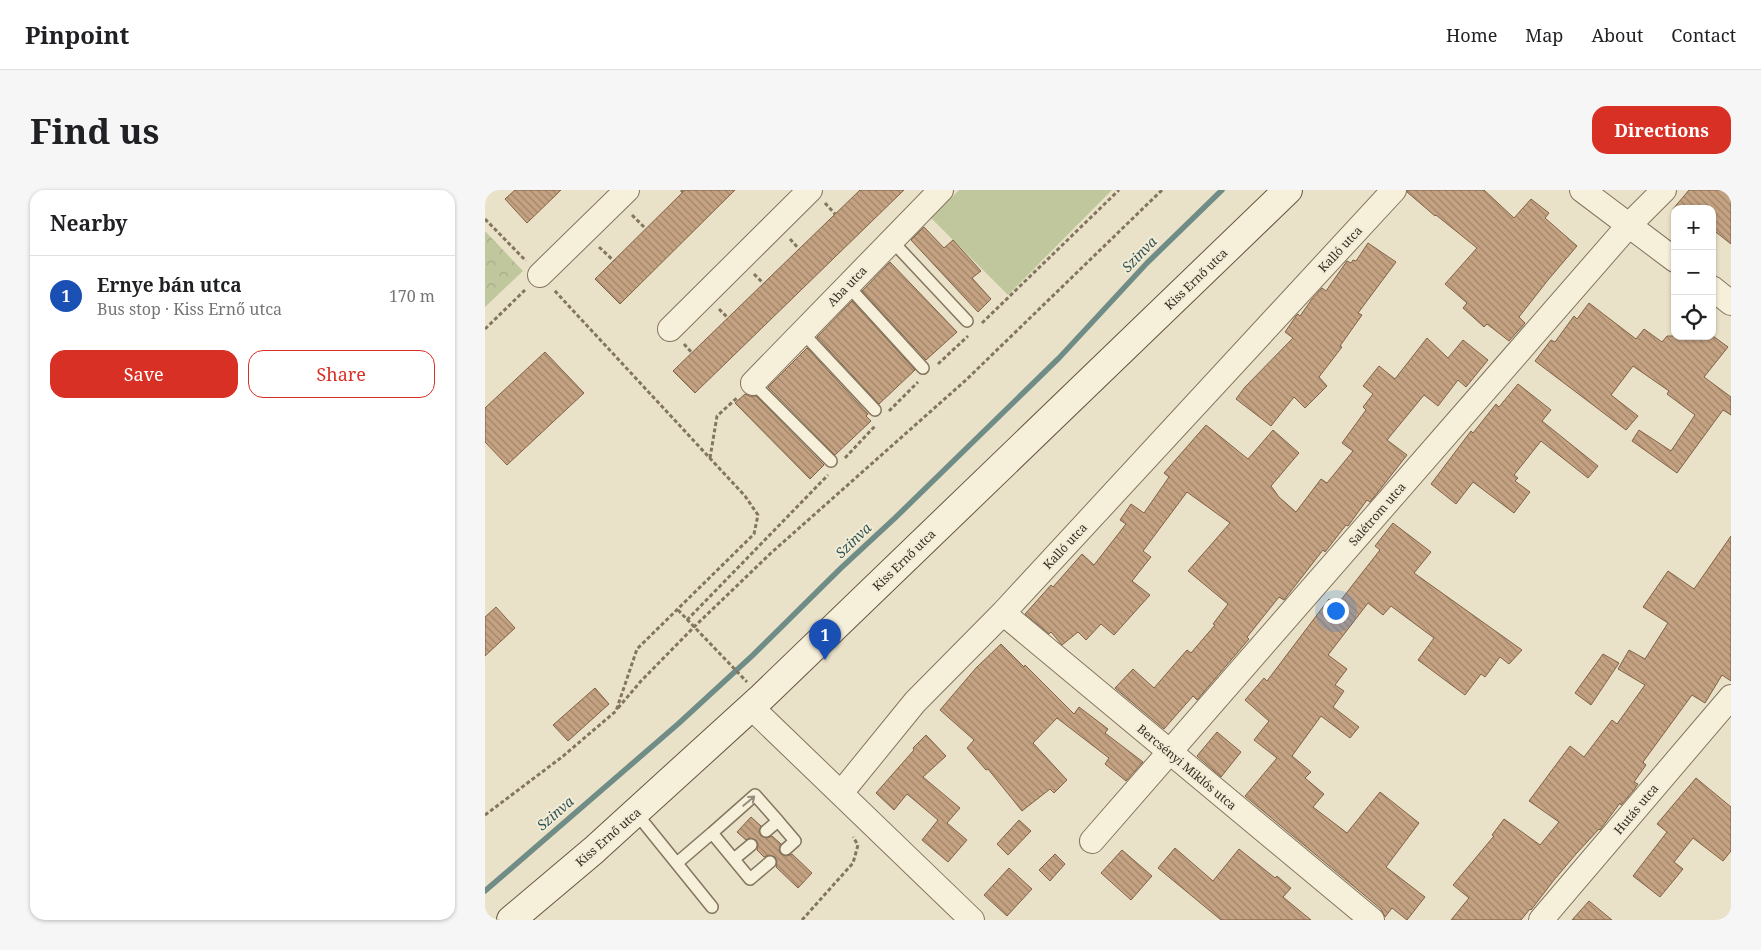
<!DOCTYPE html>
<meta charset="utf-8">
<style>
:root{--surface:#fff;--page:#f6f6f6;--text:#202124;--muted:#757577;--line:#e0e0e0;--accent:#d93025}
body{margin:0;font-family:"Noto Serif",serif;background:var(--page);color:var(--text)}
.controls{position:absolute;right:15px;top:15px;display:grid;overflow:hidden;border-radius:10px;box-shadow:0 1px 4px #0004}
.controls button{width:45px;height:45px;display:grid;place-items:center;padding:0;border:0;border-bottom:1px solid var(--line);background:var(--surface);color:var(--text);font:25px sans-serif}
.you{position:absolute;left:850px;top:420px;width:18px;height:18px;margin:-12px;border:4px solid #fff;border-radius:50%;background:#1a73e8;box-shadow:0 0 0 8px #1a73e833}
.badge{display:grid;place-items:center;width:32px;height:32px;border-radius:50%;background:var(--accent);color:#fff;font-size:16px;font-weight:700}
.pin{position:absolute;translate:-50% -41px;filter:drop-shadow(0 1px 2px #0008)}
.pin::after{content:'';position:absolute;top:26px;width:18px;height:15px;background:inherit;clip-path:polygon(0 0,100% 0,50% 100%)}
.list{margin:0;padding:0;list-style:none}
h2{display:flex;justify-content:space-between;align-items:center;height:65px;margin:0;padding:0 20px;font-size:21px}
h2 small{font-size:16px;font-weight:400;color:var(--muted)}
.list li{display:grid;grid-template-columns:32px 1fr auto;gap:15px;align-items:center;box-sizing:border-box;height:80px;padding:0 20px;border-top:1px solid var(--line)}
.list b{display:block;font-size:19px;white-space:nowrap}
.list p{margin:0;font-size:16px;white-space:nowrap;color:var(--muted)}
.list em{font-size:16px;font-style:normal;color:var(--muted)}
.actions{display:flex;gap:10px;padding:15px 20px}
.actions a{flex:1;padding:11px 0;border:1px solid var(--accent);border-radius:15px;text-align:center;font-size:18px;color:var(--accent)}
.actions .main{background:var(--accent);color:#fff}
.icon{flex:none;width:28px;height:28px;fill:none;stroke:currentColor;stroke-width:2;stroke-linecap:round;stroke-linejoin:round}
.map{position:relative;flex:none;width:1246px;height:730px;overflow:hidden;border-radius:15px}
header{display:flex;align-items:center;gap:30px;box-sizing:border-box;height:70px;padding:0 25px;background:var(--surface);border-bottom:1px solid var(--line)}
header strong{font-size:24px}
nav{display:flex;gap:28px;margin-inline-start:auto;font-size:18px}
.intro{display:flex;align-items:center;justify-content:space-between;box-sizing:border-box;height:120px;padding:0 30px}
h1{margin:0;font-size:35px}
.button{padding:12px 22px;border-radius:15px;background:var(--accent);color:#fff;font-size:18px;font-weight:700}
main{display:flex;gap:30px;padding:0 30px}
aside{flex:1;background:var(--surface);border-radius:15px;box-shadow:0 1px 4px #0004}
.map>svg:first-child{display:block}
</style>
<header>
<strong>Pinpoint</strong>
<nav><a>Home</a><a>Map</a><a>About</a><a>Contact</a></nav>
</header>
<div class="intro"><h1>Find us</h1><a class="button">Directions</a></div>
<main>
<aside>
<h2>Nearby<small></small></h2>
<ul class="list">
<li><span class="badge" style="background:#1a4fb4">1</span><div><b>Ernye bán utca</b><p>Bus stop · Kiss Ernő utca</p></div><em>170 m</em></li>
</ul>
<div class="actions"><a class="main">Save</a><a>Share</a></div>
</aside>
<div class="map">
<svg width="1246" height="730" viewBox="0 0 1246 730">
<defs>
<pattern id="park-crowns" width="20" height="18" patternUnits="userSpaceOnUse" patternTransform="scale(1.25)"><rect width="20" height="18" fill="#c0c79d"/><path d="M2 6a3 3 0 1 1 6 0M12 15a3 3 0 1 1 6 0" fill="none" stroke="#a6ab87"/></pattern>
<pattern id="building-back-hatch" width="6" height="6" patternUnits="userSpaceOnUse" patternTransform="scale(1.25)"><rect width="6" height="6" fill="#c4a282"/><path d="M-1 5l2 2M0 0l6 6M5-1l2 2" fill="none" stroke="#a0846a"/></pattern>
</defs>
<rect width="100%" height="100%" fill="#eae2c8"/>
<path fill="#c0c79d" d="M474,0H627L523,105L446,28Z"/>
<path fill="url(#park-crowns)" d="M0,41L38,81L0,117Z"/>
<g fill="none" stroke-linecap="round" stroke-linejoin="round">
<path stroke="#708c87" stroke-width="5.5" d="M0,701L193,534L268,465L356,378L410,328L574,168L662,73L737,0"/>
</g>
<path fill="url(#building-back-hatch)" stroke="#816247" d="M30,0H76L42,33L20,9Z
M200,0H250L135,114L110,89Z
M375,0H419L210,203L188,181Z
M922,0H999L1029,28L1046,9L1064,23L1060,28L1092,56L1063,90L1034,127L1040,133L1024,151L1002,134L999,137L978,118L982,113L960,94L992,58L951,25L950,26L922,2Z
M1204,0H1246V54L1227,39V19H1188Z
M439,37L459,58L468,50L496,81L487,88L506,109L493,122L426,50Z
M883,53L911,72L873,123L877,125L855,156L857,157L834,187L842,196L820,218L809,207L786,236L751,209L760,197L808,148L800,142L811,126L813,124L815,126L827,109L837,98L841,101L862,71L866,73L868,70L871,71Z
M405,72L472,142L441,170L377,101Z
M367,111L430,180L394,214L332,147Z
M1104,113L1151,149L1159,139L1177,152L1182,146H1228L1243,157L1219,187L1246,207V225L1238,220L1192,283L1147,251L1154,240L1186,261L1210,225L1182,204L1184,201L1148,176L1126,205L1153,226L1141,240L1050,171L1066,150L1070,152L1089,126L1092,129Z
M942,148L963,168L978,150L1003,170L981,197L973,190L953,216L939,205L902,250L922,265L897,297L885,312L882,310L863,336L861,335L840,362L838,360L799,410L794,407L762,447L764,449L712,510L708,506L679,539L630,498L648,479L669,498L702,460L706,463L730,435L728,434L743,414L703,381L745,333L702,302L658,361L666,367L647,391L665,405L629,445L616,434L601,450L593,442L577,455L566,442L564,444L540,424L566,395L568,397L597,364L609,375L641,334L635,330L646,314L659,323L684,287L679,283L721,235L763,269L788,240L814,263L786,296L794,307L811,322L836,289L842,293L868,261L857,253L881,220L878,217L888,204L878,196L894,176L910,189Z
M322,158L383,224L381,226L386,231L350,265L283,197Z
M60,162L99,203L22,275L0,252V218Z
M1033,194L1066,220L1057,231L1113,276L1103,288L1056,251L1029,285L1033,288L1030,291L1045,302L1029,323L988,292L971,314L946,294L986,241L988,243L1011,214L1014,217Z
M260,204L265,206H271L339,275L325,289L250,213Z
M908,333L946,362L929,383L1037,460L1024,474L1015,467L1000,487L996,484L980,505L933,470L949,448L906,416L898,425L883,413L843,465L862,479L850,495L859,501L848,517L874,537L865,548L836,526L807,566L826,582L820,588L839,604L828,617L862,643L895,602L934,633L901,677L940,707L922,730L907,718L900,727L896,719L760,606L792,568L769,550L784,531L760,510L779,488L782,491L844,409L852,415L895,360L890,356Z
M1246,346V491L1237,485L1220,513L1207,505L1158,572L1161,575L1149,592L1153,594L1148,601L1136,615L1135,613L1115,640L1114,639L1091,664L1069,690L1046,720L1045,719L1036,730H966L984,708L968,695L1009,646L1007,645L1019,629L1055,655L1074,632L1044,611L1085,556L1099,567L1127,530L1132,534L1160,495L1133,479L1144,460L1160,469L1183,433L1158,417L1183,381L1209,399Z
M11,417L30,438L0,466V427Z
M516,454L539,477L540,475L589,524L594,517L623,539L620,543L658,572L641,591L620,574L624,568L572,528L548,553L582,590L569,603L565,599L537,621L503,579L501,580L482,558L489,550L455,520L491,478Z
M1118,464L1134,473L1106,515L1090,503Z
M110,498L124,514L83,551L68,535Z
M732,542L756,562L736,587L712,566Z
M441,545L461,566L438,587L475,618L462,633L482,650L463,672L437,650L453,630L422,604L409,620L391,603L429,560L428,558Z
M1211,588L1246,617V661L1238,671L1208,648L1189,672L1198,679L1175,707L1148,686L1182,642L1172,634Z
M266,627L276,636L274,642L276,646L282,648L287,646L296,654L294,660L296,664L302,666L307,664L327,683L313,698L291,677L292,671L290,667L284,665L279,667L272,660L273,654L271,650L265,648L261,650L252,642Z
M534,630L546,641L523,665L512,654Z
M690,658L728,691L754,659L790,688L792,686L806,698L798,707L826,730H736L673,678Z
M637,660L667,686L646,710L616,683Z
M570,664L580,674L565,691L554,680Z
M524,678L547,699L522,726L499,705Z
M1104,711L1127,730H1087Z"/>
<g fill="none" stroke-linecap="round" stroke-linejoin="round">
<g stroke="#84755f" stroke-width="14">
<path id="lane" d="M407,51L482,131
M363,96L438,178
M317,142L390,220
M268,193L346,271
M151,623L227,717
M293,631L310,651L301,659
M227,643L270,605L293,631L281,641
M249,669L266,655
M192,673L227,643L265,689L285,672"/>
</g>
<g stroke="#84755f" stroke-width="26">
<path id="street" d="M1097,0L1190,70
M55,85L142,0
M1227,98L1246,113
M185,139L325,0
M268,193L456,0
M518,423L887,730
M266,517L487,730
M356,603L430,512L518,423L909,0
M607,651L1144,35L1179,0
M1056,730L1246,507"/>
</g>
<g stroke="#665642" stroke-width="30">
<path id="secondary" d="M26,730L109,660L277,507L803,0"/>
</g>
<path stroke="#84755f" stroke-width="3" stroke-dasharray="4 2.5" stroke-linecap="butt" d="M196,0L198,2
M340,13L350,24
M147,25L161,39
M0,29L41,71
M305,49L314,59
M114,57L129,71
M269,84L279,94
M234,119L243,128
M497,133L634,0
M0,139L40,100
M199,154L207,163
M453,174L483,146
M404,221L433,192
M225,268L232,226L253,207
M360,268L391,235
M193,420L262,492
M202,430L343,285
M133,518L156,491L209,437L286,363L481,190L677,0
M0,625L77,567L131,521L152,459L269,344L273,325L260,306L69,100
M317,730L368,673L373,655L368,647"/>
<use href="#lane" stroke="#f6efda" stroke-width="11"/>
<use href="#street" stroke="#f6efda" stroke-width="24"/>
<use href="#secondary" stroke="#f6efda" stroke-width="28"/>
</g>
<defs><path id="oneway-shaft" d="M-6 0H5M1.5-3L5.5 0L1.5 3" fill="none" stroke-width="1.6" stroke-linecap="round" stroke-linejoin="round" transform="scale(1.25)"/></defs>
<use stroke="#968e7e" href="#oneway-shaft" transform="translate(264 611) rotate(-40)"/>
<g text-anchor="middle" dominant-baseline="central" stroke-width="4" stroke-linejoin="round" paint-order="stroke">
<g font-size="12" fill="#362c21" stroke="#f2ecd7">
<text transform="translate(855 59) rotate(-47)">Kalló utca</text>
<text transform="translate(711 89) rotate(-44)">Kiss Ernő utca</text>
<text transform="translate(362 96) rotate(-46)">Aba utca</text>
<text transform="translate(892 324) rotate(-49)">Salétrom utca</text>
<text transform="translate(580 356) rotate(-47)">Kalló utca</text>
<text transform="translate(419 370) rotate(-44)">Kiss Ernő utca</text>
<text transform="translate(702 577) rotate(40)">Bercsényi Miklós utca</text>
<text transform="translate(1151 619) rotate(-50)">Hutás utca</text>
<text transform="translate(123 647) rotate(-41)">Kiss Ernő utca</text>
</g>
<g font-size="14" font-style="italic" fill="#325454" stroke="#f2ecd7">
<text transform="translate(654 64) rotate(-46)">Szinva</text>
<text transform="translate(368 350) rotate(-44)">Szinva</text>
<text transform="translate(70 623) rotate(-41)">Szinva</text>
</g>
</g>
</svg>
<div class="controls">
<button>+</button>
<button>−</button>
<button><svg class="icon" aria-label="locate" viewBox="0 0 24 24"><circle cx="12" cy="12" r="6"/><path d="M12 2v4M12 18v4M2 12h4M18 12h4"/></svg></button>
</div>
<div class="you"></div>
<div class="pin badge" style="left:340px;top:470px;background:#1a4fb4">1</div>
</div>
</main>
